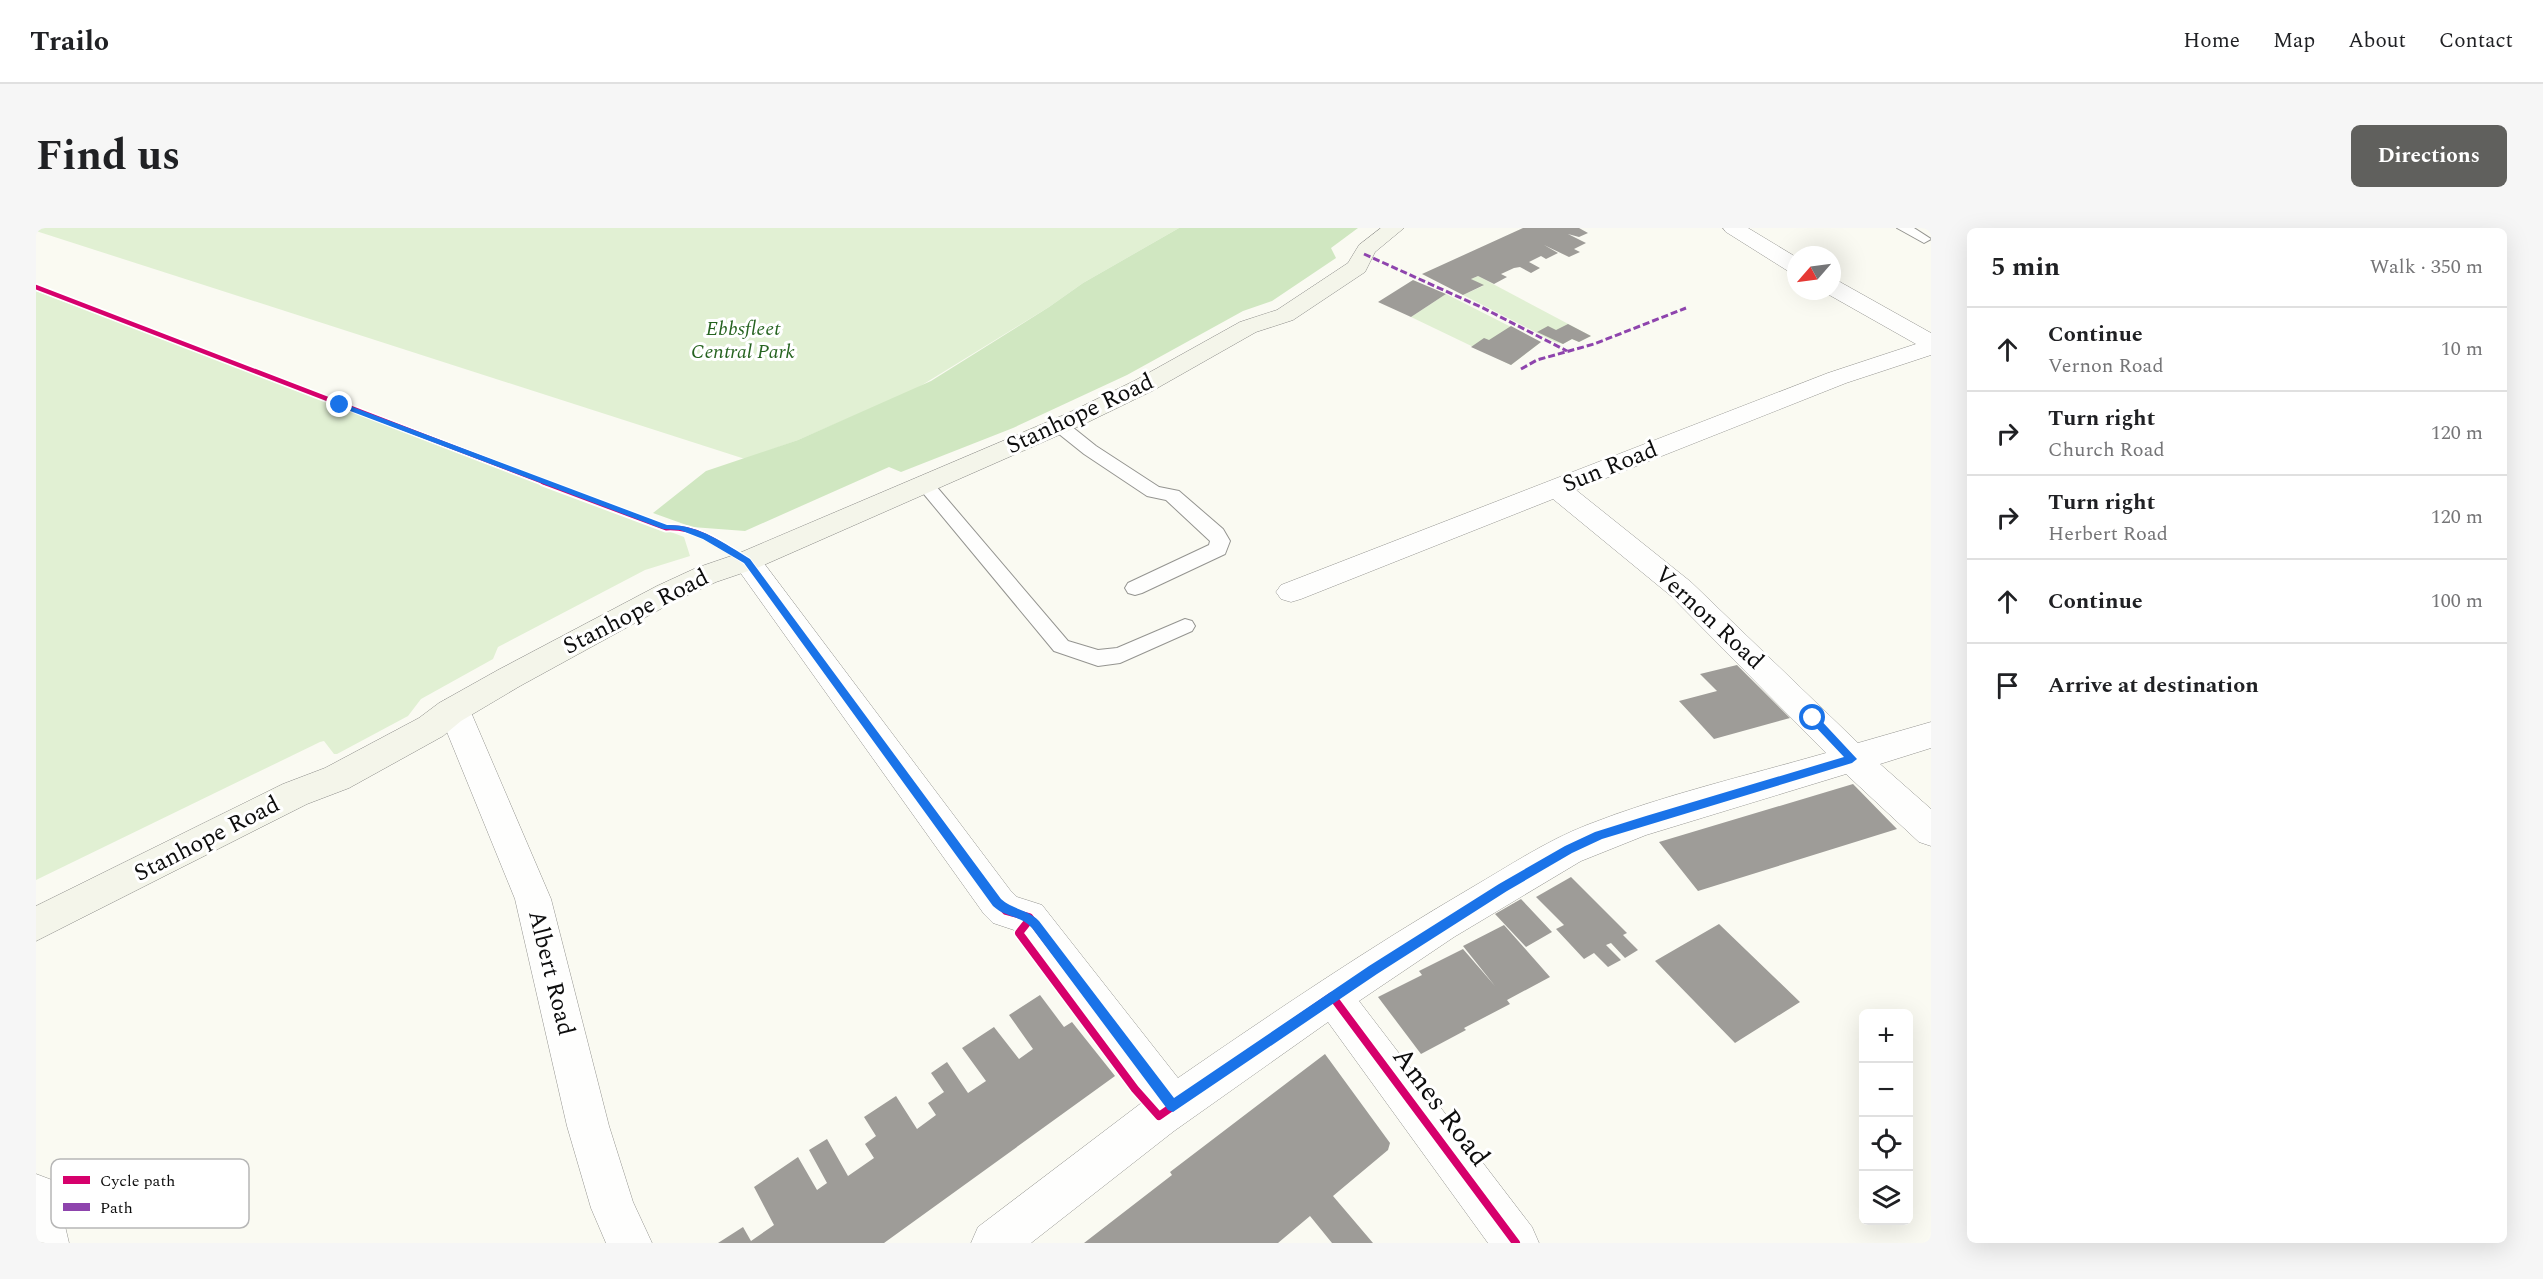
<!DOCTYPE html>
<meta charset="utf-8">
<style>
:root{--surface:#fff;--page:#f6f6f6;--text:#202124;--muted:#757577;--line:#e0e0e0;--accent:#60605d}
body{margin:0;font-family:Spectral,serif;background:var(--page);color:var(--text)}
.controls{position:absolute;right:18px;bottom:18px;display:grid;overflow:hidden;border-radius:9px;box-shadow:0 6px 24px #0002}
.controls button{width:54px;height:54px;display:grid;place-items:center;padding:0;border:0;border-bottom:2px solid var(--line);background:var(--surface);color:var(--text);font:30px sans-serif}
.compass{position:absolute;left:1751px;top:18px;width:54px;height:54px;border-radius:50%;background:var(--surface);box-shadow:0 6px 24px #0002;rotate:242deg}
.stop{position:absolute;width:18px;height:18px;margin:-14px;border:4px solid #1a73e8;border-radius:50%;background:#fff}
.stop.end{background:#1a73e8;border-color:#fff;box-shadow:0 2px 6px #0008}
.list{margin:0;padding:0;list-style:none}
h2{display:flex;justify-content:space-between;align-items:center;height:78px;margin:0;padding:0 24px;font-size:26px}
h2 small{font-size:20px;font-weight:400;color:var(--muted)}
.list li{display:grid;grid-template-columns:39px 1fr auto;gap:18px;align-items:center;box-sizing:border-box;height:84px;padding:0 24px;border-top:2px solid var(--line)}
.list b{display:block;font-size:22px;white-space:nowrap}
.list p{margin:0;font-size:20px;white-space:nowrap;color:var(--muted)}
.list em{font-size:20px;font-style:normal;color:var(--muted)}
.icon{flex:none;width:33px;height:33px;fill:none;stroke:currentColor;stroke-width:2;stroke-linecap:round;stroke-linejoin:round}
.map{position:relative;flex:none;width:1895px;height:1015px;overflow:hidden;border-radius:9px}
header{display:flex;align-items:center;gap:36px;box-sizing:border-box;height:84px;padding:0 30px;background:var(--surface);border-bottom:2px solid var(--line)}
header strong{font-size:28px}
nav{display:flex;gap:33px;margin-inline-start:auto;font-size:21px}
.intro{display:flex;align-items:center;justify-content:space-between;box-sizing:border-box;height:144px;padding:0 36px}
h1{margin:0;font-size:42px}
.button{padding:15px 27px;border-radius:9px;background:var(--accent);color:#fff;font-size:21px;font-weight:700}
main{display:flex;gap:36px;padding:0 36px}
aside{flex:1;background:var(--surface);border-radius:9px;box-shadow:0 6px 24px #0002}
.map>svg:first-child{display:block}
</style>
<header>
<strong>Trailo</strong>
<nav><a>Home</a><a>Map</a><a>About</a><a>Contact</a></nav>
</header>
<div class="intro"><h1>Find us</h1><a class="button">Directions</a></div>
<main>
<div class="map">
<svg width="1895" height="1015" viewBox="0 0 1895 1015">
<rect width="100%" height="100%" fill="#fafaf2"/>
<path fill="#e1f0d3" d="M0,0H1143L1047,55L1013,79L878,162L762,212L709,231L0,3Z
M1442,48L1555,108L1543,114L1536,111L1527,116L1519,114L1427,67L1447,58L1435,51Z
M0,63L648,309L654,328L609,342L462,419L457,431L385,471L372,488L301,526H298L288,513L284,514L0,652Z
M1410,66L1505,114L1475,137L1375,89Z"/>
<path fill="#d0e7c1" d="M1143,0H1322L1295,20L1300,30L1236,73L1207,83L1091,147L977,200L865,244L853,239L709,303L656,299L617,285L670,243L762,212L895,153L1013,79L1047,55Z"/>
<path fill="#9e9c98" d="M1487,0H1543L1552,5L1543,9L1532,6L1550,15L1538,21L1544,24L1533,29L1508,17L1522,25L1510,31L1505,28L1493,34L1504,40L1495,45L1484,39L1478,40L1465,46L1471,49L1458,56L1442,48L1435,51L1448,57L1427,67L1386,46Z
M1377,52L1410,66L1375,89L1342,74Z
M1532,96L1555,108L1543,114L1536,111L1527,116L1501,104L1512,98L1520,102Z
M1475,98L1505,114L1475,137L1435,119L1448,110L1453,112Z
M1701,437L1754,490L1678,511L1643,473L1681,463L1664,446Z
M1817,556L1861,601L1662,663L1623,614Z
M1535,649L1591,705L1587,707L1602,722L1589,730L1575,715L1570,717L1585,732L1572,739L1558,725L1548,731L1520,701L1528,697L1500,669Z
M1485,671L1516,704L1490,719L1459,686Z
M1683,696L1764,774L1699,815L1619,733Z
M1468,697L1514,749L1471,772L1474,776L1428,800L1430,802L1385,826L1342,769L1386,747L1383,743L1427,721L1459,758L1427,718Z
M1004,767L1028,799L1036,794L1079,848L848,1015H682L707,999L715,1013L738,997L718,959L762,929L781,962L791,955L773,922L791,911L812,948L838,930L829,916L840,908L828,889L860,868L881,901L900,887L892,875L908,864L895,845L911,834L932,865L950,853L926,820L958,799L983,831L997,821L973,787Z
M1289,826L1354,915L1352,922L1297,968L1337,1015H1296L1274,988L1242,1015H1048L1136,947L1134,944Z"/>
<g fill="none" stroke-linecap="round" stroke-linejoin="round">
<g stroke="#949490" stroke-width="2">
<path id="lane" d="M1861,0H1878L1895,11L1888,15Z
M1024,193L1030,194L1060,218L1123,259L1143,263L1187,301L1194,313L1189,326L1106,365L1099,367L1092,365L1089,360L1092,355L1173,317L1174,313L1130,272L1111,268L1048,226L1018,202L1015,198L1018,194Z
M888,249L894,251L1032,413L1062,422L1081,420L1149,391L1156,393L1159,398L1156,403L1084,435L1062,438L1018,423L882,259L879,255L882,251Z"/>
</g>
<g stroke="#949490" stroke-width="1">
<path id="street" d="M1687,0H1712L1760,29V44L1752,43L1690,4Z
M1796,52L1804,54L1895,105V127L1810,155L1540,262L1655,354L1822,515L1895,494V520L1844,536L1895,581V618L1883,614L1810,546L1610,607L1545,633L1418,709L1323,773L1496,999L1503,1015H1452L1292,794L1138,903L995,1015H935L942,999L1108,873L981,703L957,695L948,686L701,340L697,333L701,326L711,323L721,326L974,662L981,669L1006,677L1142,850C1238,784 1334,719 1435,660C1473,638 1510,613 1551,597C1627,567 1710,548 1790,525L1635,368L1517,271L1265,371L1255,374L1245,371L1240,364L1245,357L1792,145L1880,116L1788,64L1796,63Z
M418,469L429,473L434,482L515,671L573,898L597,974L616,1015H570L555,980L531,898L479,671L402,482L407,473Z
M0,946L16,952L22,968L33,1015H0Z"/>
</g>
<g stroke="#8a8a87" stroke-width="1">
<path id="secondary" d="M1345,0H1368L1339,24L1329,44L1257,92L1220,104L1116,163L1048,196L721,340L680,354L641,372L484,458L425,493L407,508L313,560L271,576L0,713V678L247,556L289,540L383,490L403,475L462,442L621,358L660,340L701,326L1030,186L1098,153L1204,94L1241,82L1312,35L1323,17Z"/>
</g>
<use href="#lane" fill="#fefefd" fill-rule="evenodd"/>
<use href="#street" fill="#fefefd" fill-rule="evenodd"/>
<use href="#secondary" fill="#f4f5ea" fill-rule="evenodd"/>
<path stroke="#8e44ad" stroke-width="3" stroke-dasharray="7 3" stroke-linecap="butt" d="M1328,26L1445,79L1531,123
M1485,141L1501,132L1558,116L1650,80"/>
<g stroke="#fff" stroke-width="8">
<path id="cycleway-far2" d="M0,59L510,255"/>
</g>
<g stroke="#fff" stroke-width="9">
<path id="cycleway-far1" d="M507,254L630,300C661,298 686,317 711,333L896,586"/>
</g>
<g stroke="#fff" stroke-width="11">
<path id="cycleway" d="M895,584L961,674L970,683L993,689L1137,878
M994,691L983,705L1099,861L1123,888L1296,768L1480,1015"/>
</g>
<use href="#cycleway-far2" stroke="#d6006c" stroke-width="4.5"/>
<use href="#cycleway-far1" stroke="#d6006c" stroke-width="5"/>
<use href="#cycleway" stroke="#d6006c" stroke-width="8"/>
</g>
<path fill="#1a73e8" d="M301,175H306L631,297C662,296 688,315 714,331L965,671C977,682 992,681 1003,693L1138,870L1333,738L1463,656L1529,618L1559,604L1610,588L1808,529L1773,492V487H1780L1821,531L1816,535L1566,611L1536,625L1471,663L1341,746L1137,884L1132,882L996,700C984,687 970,690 957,678L708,335L667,311L644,302L627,301L301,178Z"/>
<g text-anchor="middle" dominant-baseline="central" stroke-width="6" stroke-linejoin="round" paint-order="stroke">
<g font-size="20" font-style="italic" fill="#266320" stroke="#fff">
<text x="707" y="101">Ebbsfleet<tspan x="707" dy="23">Central Park</tspan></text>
</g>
<g font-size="24" fill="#0d0d0d" stroke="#fff">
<text transform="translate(1044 186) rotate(-25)">Stanhope Road</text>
<text transform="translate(1574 239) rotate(-22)">Sun Road</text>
<text transform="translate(600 384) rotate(-27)">Stanhope Road</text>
<text transform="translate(1673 390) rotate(43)">Vernon Road</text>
<text transform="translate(171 611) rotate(-27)">Stanhope Road</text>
<text transform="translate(515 745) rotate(76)">Albert Road</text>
</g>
<g font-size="28" fill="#0d0d0d" stroke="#fff">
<text transform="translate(1405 879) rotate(53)">Ames Road</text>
</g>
</g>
<rect x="15" y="931" width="198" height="69" rx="9" fill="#fff" stroke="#b6b6b6" stroke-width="1.5"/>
<rect x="27" y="948" width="27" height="8" fill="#d6006c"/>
<rect x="27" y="975" width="27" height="8" fill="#8e44ad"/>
<g font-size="16" fill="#0d0d0d">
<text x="64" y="958">Cycle path</text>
<text x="64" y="985">Path</text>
</g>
</svg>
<div class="controls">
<button>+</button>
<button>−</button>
<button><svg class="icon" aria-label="locate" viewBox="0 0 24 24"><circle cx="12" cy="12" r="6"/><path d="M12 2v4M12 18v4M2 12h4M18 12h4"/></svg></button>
<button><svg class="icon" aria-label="layers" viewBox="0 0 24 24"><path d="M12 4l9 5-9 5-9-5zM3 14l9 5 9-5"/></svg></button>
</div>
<svg class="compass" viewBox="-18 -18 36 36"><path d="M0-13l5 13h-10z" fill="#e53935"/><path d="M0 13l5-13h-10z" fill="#757577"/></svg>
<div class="stop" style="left:1777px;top:490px"></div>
<div class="stop end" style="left:304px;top:177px"></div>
</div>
<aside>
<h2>5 min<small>Walk · 350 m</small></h2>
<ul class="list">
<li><svg class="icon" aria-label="ahead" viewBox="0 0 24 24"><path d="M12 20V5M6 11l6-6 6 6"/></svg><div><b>Continue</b><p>Vernon Road</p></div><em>10 m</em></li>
<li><svg class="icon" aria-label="right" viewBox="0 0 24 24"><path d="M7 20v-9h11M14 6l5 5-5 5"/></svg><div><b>Turn right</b><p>Church Road</p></div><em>120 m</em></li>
<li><svg class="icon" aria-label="right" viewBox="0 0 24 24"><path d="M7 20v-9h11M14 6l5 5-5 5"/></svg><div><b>Turn right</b><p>Herbert Road</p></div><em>120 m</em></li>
<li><svg class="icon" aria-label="ahead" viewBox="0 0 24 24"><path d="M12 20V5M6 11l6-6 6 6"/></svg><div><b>Continue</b></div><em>100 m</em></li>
<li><svg class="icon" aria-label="arrive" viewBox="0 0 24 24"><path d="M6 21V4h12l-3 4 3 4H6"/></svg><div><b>Arrive at destination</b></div></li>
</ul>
</aside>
</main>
